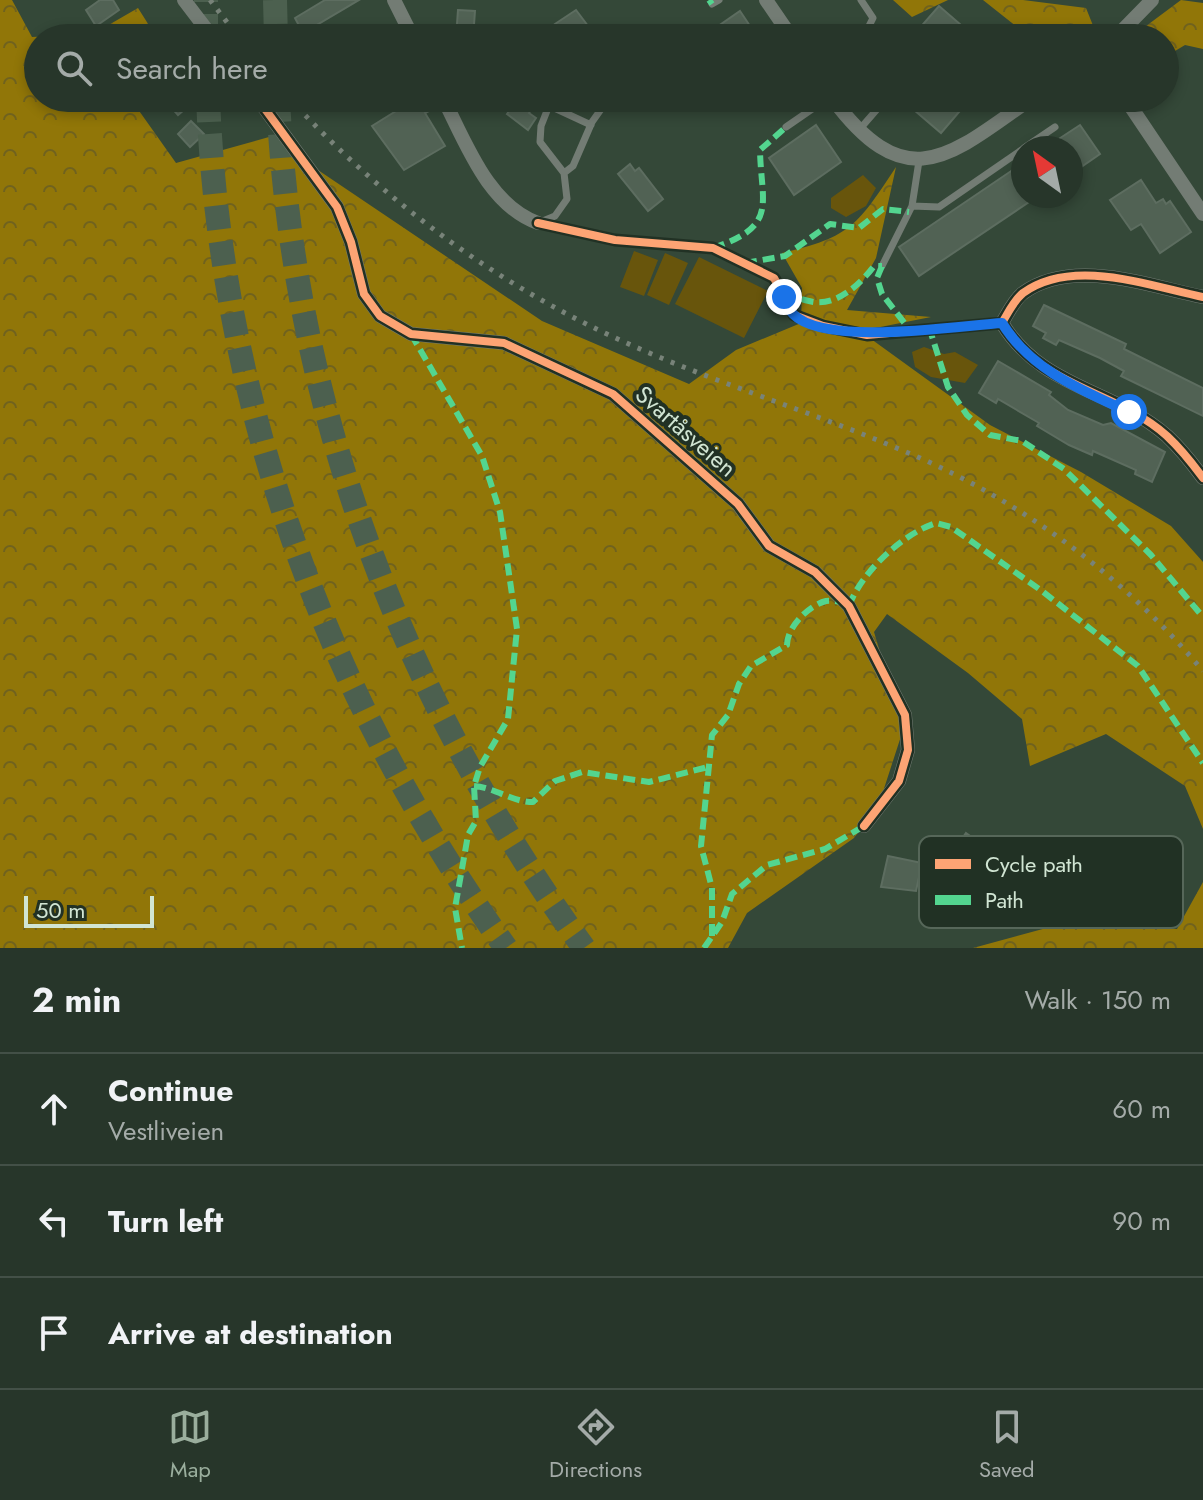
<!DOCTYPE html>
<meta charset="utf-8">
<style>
:root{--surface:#27362a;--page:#334136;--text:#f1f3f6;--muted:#a4aba8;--line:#435047;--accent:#9aae9d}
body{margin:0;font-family:Jost,sans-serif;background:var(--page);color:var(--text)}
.compass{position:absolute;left:1011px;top:136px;width:72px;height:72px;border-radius:50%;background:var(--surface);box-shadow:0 4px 12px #0003;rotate:327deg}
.scale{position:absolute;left:24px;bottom:20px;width:130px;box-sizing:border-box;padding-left:8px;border:4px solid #d1e5d3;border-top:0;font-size:22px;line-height:28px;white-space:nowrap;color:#d1e5d3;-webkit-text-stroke:6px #213124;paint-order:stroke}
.stop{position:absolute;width:24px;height:24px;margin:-18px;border:6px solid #1a73e8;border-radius:50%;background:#fff}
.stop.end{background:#1a73e8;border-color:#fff;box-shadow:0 2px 8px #0008}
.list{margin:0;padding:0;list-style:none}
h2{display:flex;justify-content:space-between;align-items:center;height:104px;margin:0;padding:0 32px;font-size:34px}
h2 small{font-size:26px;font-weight:400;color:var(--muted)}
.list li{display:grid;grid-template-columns:52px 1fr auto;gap:24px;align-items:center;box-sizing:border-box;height:112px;padding:0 32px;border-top:2px solid var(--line)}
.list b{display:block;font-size:30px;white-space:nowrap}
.list p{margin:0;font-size:26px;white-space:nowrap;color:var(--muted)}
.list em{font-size:26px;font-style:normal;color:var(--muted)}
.icon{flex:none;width:44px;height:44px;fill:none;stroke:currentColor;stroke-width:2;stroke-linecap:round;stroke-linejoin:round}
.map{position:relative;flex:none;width:1203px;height:948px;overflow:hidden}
.search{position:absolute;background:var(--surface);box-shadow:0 4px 12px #0003;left:24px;right:24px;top:24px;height:88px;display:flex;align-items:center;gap:20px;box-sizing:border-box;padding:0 28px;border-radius:44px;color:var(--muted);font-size:30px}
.sheet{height:440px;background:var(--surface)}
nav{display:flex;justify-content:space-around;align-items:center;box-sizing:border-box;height:112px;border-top:2px solid var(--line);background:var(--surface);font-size:22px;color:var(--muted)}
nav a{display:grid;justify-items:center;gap:4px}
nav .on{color:var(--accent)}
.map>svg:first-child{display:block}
</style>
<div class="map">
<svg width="1203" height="948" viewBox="0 0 1203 948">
<defs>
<pattern id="forest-crowns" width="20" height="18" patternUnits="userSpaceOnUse" patternTransform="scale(2)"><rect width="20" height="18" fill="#917608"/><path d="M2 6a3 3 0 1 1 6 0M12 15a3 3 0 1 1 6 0" fill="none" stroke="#70621e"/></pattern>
</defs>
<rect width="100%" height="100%" fill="#344838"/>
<path fill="url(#forest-crowns)" d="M0,0H12L32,37L93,34L138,8L157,38H38V98H130L176,163L269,137L542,321L689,384L736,350L801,323L802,288L782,253C852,237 858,224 896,167L876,258L847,310L931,317L860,331L990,425L1081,472L1171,526L1203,562V829L1185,786L1106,734L1030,766L1022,719L968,673L887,614L874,632L903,730L879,804L854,838L747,913L728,948H0Z
M893,0H948L912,17Z
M983,0H1023L1086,8L1098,38H1031Z
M1181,0L1203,3V49L1185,45L1165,57V38H1130Z
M1203,882V948H973L1076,920L1177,929Z"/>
<path fill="#68550c" d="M863,175L876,188L866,206L846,217L831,208V198Z
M634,251L658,260L644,296L620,287Z
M665,253L688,263L669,305L647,295Z
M699,257L768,291L744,338L675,304Z
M924,347L944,354L955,352L978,365L965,383L931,377L915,367L912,352Z"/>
<path fill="#516254" stroke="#5d6d60" stroke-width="2" d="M100,0H113L119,10L96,26L86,10Z
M325,0H359L303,33L295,18Z
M939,6L976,38H911Z
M458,10L475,11L473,38H456Z
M576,10L588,26L593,38H565L555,24Z
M740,11L758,38H701Z
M163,98H198L178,115Z
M417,98H422L429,111L425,113L445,146L404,170L372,126Z
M519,98H541L529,113L536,118L528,130L507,114Z
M900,98H971L941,133Z
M191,121L204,134L190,147L178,134Z
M816,125L841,162L794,195L769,158Z
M1080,125L1100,154L1071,174V148H1045Z
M1023,163V196H1038L919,276L899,247Z
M630,164L635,171L639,168L663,199L648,211L618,174Z
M1141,180L1156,203L1163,199L1166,204L1170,201L1191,232L1160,253L1141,224L1131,230L1110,200Z
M1044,305L1126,344L1124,349L1203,388V416L1121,376L1124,371L1100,358L1059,340L1056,345L1043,338L1046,333L1033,326Z
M998,361L1051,392L1049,395L1068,410L1103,425L1111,423L1165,452L1152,482L1135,474L1136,470L1093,451L1092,455L1069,445L1037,426L1039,423L998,399L996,403L979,393Z
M966,833L1001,858L993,870L986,865L983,868L955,849Z
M888,856L922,863L916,891L881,887Z"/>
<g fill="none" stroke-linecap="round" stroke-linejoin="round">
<path stroke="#4c604f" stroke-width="24" stroke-dasharray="24 12" stroke-linecap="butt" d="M275,0L276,38
M206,38V0
M208,98C220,404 328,700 506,948
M278,98C292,405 403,700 584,948"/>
<path stroke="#737c74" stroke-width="7" d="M861,0L873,18L863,38
M712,4L719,0
M552,98L541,126L540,142L564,173
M550,106L591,125
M879,107L888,98
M786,127L828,98
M859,130L879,107L878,98
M1024,148L1055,127
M564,173L573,166L592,122L609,98
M912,206L939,207L1023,149
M538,223L555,216L567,199L564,173
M882,266L912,206L919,161"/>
<path stroke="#737c74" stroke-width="14" d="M184,0L213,38
M394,0L413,38
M766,0L792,38
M1115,38L1152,0
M257,98L337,207L351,242L364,294L380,316L411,334L504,343L613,394L738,504L769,546L815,572L849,606L905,715L908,750L899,781L864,826
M443,98C466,143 488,205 538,223
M832,98C907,199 950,156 1032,98
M1125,98L1203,214
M1203,297C1149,286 1073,257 1023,293C1014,300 1008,313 1002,323C1042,389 1114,389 1167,436C1181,449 1192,463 1203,478"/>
<path stroke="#788379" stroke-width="5" stroke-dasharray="4 8" stroke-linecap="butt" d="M210,0L239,38
M289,98C379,196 486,277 607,334C702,379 802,408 899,449C1016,497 1122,574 1203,671"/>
<path stroke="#53d58f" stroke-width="6" stroke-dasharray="12 6" stroke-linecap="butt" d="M709,0L712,4
M713,248C779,226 761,204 760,150L786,127
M745,263L785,256L830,224L859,228L883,209L909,212
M882,266L877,278L882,294L909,329
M784,297C794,295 799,299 809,301C834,308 859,286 874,266H882
M929,327L948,387L967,415L990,435L1022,441L1064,469L1151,555L1203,617
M411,334L482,456L500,512L517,629L508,719L480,767L474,786L476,821L468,835L455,908L462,948
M849,606C861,573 902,534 936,523L951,527L1042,591L1138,666L1203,763
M474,786C496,788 512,802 533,802L555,781L582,772L649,782L708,767
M712,936V888L701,846L712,735L728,715L739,684L751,666L787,645C787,627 809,605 826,601C832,600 840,602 846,603
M704,948L722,922L732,894L767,865L825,849L864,826"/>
<g stroke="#213124" stroke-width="13">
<path id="cycleway" d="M257,98L337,207L351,242L364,294L380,316L411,334L504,343L613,394L738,504L769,546L815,572L849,606L905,715L908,750L899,781L864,826
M538,223L615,240L713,248L774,278L794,315L823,326L867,335L1002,323
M1203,297C1149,286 1073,257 1023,293C1014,300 1008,313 1002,323C1042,389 1114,389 1167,436C1181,449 1192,463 1203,478"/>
</g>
<use href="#cycleway" stroke="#fda474" stroke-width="8"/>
</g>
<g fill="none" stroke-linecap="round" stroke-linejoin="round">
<path stroke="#1a73e8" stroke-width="10" d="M784,297C786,302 789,310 793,314C825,347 957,326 1002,323C1031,370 1081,390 1129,412"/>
</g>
<g text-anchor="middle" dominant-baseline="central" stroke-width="8" stroke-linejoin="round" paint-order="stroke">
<g font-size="24" fill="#d1e5d3" stroke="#213124">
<text transform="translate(686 431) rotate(41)">Svartåsveien</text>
</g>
</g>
<rect x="919" y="836" width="264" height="92" rx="12" fill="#213124" stroke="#566759" stroke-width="2"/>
<rect x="935" y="859" width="36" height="10" fill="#fda474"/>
<rect x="935" y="895" width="36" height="10" fill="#53d58f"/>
<g font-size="22" fill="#d1e5d3">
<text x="985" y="872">Cycle path</text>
<text x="985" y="908">Path</text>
</g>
</svg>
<svg class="compass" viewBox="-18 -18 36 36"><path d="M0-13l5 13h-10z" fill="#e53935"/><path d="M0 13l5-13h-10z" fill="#a4aba8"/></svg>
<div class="scale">50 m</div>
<div class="stop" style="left:1129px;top:412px"></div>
<div class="stop end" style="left:784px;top:297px"></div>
<div class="search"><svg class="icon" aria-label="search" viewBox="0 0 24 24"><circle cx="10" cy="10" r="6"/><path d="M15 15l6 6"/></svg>Search here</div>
</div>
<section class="sheet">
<h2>2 min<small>Walk · 150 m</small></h2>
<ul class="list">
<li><svg class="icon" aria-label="ahead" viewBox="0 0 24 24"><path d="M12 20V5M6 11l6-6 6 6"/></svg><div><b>Continue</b><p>Vestliveien</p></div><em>60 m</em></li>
<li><svg class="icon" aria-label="left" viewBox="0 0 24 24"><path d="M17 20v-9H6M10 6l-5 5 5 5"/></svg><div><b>Turn left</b></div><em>90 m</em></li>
<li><svg class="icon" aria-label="arrive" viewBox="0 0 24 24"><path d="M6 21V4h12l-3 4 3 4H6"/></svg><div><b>Arrive at destination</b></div></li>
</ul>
</section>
<nav>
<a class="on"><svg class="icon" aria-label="map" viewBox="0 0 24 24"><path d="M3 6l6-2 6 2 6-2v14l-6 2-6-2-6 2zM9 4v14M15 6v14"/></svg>Map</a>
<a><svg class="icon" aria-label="directions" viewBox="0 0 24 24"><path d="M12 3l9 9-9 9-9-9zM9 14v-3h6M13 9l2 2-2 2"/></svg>Directions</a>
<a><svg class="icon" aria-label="saved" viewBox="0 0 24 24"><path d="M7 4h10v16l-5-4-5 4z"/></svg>Saved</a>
</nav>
